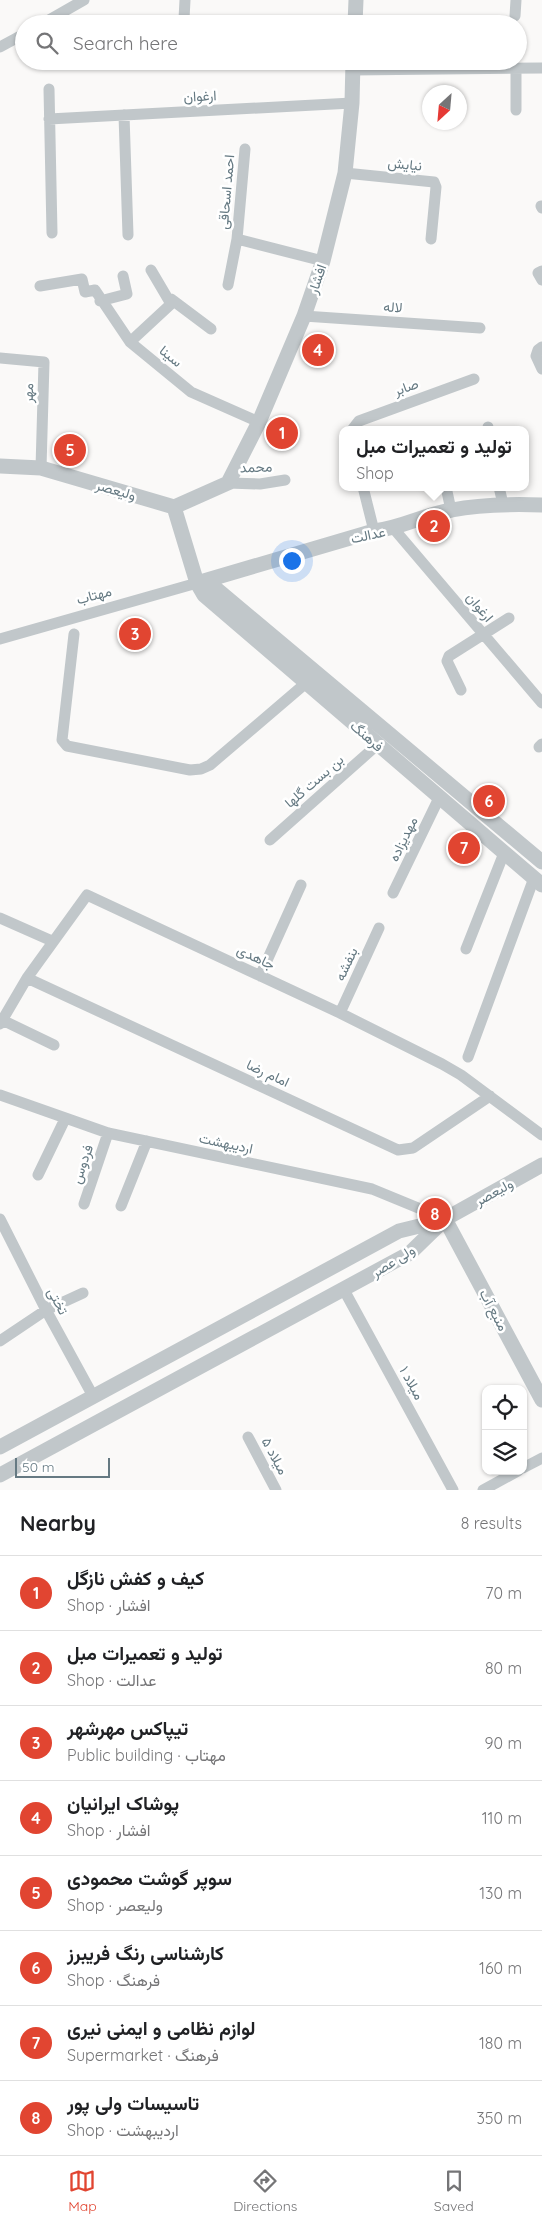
<!DOCTYPE html>
<meta charset="utf-8">
<style>
:root{--surface:#fff;--page:#f6f6f6;--text:#202124;--muted:#757577;--line:#e0e0e0;--accent:#e14531}
body{margin:0;font-family:Quicksand,Vazirmatn,sans-serif;background:var(--page);color:var(--text)}
.controls{position:absolute;right:15px;bottom:15px;display:grid;overflow:hidden;border-radius:10px;box-shadow:0 1px 4px #0004}
.controls button{width:45px;height:45px;display:grid;place-items:center;padding:0;border:0;border-bottom:1px solid var(--line);background:var(--surface);color:var(--text);font:25px sans-serif}
.compass{position:absolute;left:422px;top:85px;width:45px;height:45px;border-radius:50%;background:var(--surface);box-shadow:0 1px 4px #0004;rotate:206deg}
.scale{position:absolute;left:15px;bottom:12px;width:95px;box-sizing:border-box;padding-left:5px;border:2px solid #657982;border-top:0;font-size:14px;line-height:18px;white-space:nowrap;color:#657982;-webkit-text-stroke:4px #fff;paint-order:stroke}
.you{position:absolute;left:291px;top:560px;width:18px;height:18px;margin:-12px;border:4px solid #fff;border-radius:50%;background:#1a73e8;box-shadow:0 0 0 8px #1a73e833}
.badge{display:grid;place-items:center;width:32px;height:32px;border-radius:50%;background:var(--accent);color:#fff;font-size:16px;font-weight:700}
.pin{position:absolute;translate:-50% -50%;border:2px solid #fff;box-shadow:0 1px 5px #0006}
.popup{position:absolute;left:339px;top:426px;width:190px;height:65px;box-sizing:border-box;display:grid;place-content:center;border-radius:10px;background:var(--surface);filter:drop-shadow(0 1px 4px #0005);font-size:16px;white-space:nowrap;color:var(--muted)}
.popup b{font-size:19px;color:var(--text)}
.popup::after{content:'';position:absolute;left:50%;top:100%;margin-left:-10px;border:10px solid transparent;border-top-color:var(--surface)}
.list{margin:0;padding:0;list-style:none}
h2{display:flex;justify-content:space-between;align-items:center;height:65px;margin:0;padding:0 20px;font-size:21px}
h2 small{font-size:16px;font-weight:400;color:var(--muted)}
.list li{display:grid;grid-template-columns:32px 1fr auto;gap:15px;align-items:center;box-sizing:border-box;height:75px;padding:0 20px;border-top:1px solid var(--line)}
.list b{display:block;font-size:19px;white-space:nowrap}
.list p{margin:0;font-size:16px;white-space:nowrap;color:var(--muted)}
.list em{font-size:16px;font-style:normal;color:var(--muted)}
.icon{flex:none;width:28px;height:28px;fill:none;stroke:currentColor;stroke-width:2;stroke-linecap:round;stroke-linejoin:round}
.map{position:relative;flex:none;width:542px;height:1490px;overflow:hidden}
.search{position:absolute;background:var(--surface);box-shadow:0 1px 4px #0004;left:15px;right:15px;top:15px;height:55px;display:flex;align-items:center;gap:12px;box-sizing:border-box;padding:0 18px;border-radius:28px;color:var(--muted);font-size:19px}
.sheet{height:665px;background:var(--surface)}
nav{display:flex;justify-content:space-around;align-items:center;box-sizing:border-box;height:70px;border-top:1px solid var(--line);background:var(--surface);font-size:14px;color:var(--muted)}
nav a{display:grid;justify-items:center;gap:2px}
nav .on{color:var(--accent)}
.map>svg:first-child{display:block}
</style>
<div class="map">
<svg width="542" height="1490" viewBox="0 0 542 1490">
<rect width="100%" height="100%" fill="#faf9f8"/>
<g fill="none" stroke-linecap="round" stroke-linejoin="round">
<path stroke="#c1c7ca" stroke-width="11" d="M515,16L516,0
M184,19L185,0
M42,24L84,0
M0,47L24,34
M353,70L542,68
M49,89L52,233
M516,110V68
M124,115L128,235
M49,119L352,103
M345,173L434,182L436,187L431,239
M541,206L542,208
M237,239L323,261
M542,271L538,273L542,280
M228,285L237,239L245,149
M40,286L82,279L85,292L95,290L130,342L191,392L259,422
M171,299L211,329
M100,301L127,294L123,276
M304,316L480,328
M130,342L171,304L151,270
M542,347L538,350L536,356L542,369
M0,358L44,362L41,468
M488,427V430
M352,430L359,421L474,379
M228,483L260,484L285,480
M363,487L374,531
M446,487L451,510
M499,487L503,504
M394,529L542,703
M74,634L62,740L67,746L190,770L201,769L210,765L306,683
M0,639L197,583
M461,690L447,661L449,656L509,618
M539,747L542,744
M270,840L377,745
M393,893L439,798
M0,918L52,941
M466,949L504,853
M260,976L301,885
M27,978L398,1150L413,1148L490,1096
M340,1013L379,928
M0,1019L54,1045
M0,1024L27,978L87,895L340,1013L442,1064L461,1075L542,1135
M468,1057L534,878
M0,1095L108,1133L372,1189L445,1219
M38,1175L65,1119
M84,1204L108,1133
M121,1206L147,1141
M0,1219L46,1310L93,1396
M344,1290L453,1490
M0,1341L46,1310L83,1293
M248,1437L276,1490
M523,1468L542,1458
M483,1490L518,1471"/>
<path stroke="#c1c7ca" stroke-width="15" d="M355,24L356,0
M0,466L41,468L174,507L228,483L259,422L304,316L323,261L345,173L352,103L353,61
M174,507L197,583L204,595L542,885
M197,583L214,587L542,862
M197,583L374,531C402,528 425,514 452,510C482,504 512,504 542,505
M445,1219L542,1400
M0,1447L399,1231L444,1220
M0,1475L410,1253L445,1219L542,1165"/>
</g>
<g text-anchor="middle" dominant-baseline="central" stroke-width="5" stroke-linejoin="round" paint-order="stroke">
<g font-size="14" fill="#657982" stroke="#fff">
<text transform="translate(200 96) rotate(-3)">ارغوان</text>
<text transform="translate(405 164) rotate(6)">نیایش</text>
<text transform="translate(226 192) rotate(-85)">احمد اسحاقی</text>
<text transform="translate(317 279) rotate(-71)">افشار</text>
<text transform="translate(393 307) rotate(4)">لاله</text>
<text transform="translate(171 356) rotate(39)">سینا</text>
<text transform="translate(406 387) rotate(-20)">صابر</text>
<text transform="translate(28 393) rotate(-88)">مهر</text>
<text transform="translate(256 467) rotate(-2)">محمد</text>
<text transform="translate(116 490) rotate(16)">ولیعصر</text>
<text transform="translate(368 535) rotate(-12)">عدالت</text>
<text transform="translate(94 595) rotate(-15)">مهتاب</text>
<text transform="translate(480 607) rotate(50)">ارغوان</text>
<text transform="translate(367 736) rotate(41)">فرهنگ</text>
<text transform="translate(314 781) rotate(-41)">بن بست گلها</text>
<text transform="translate(403 839) rotate(-64)">مهدیزاده</text>
<text transform="translate(256 957) rotate(25)">جاهدی</text>
<text transform="translate(346 964) rotate(-65)">بنفشه</text>
<text transform="translate(268 1073) rotate(25)">امام رضا</text>
<text transform="translate(226 1143) rotate(12)">اردیبهشت</text>
<text transform="translate(82 1164) rotate(-71)">فردوس</text>
<text transform="translate(494 1192) rotate(-29)">ولیعصر</text>
<text transform="translate(393 1261) rotate(-32)">ولی عصر</text>
<text transform="translate(58 1301) rotate(62)">تختی</text>
<text transform="translate(494 1310) rotate(62)">منبع آب</text>
<text transform="translate(412 1383) rotate(61)">میلاد ۱</text>
<text transform="translate(275 1456) rotate(62)">میلاد ۵</text>
</g>
</g>
</svg>
<div class="controls">
<button><svg class="icon" aria-label="locate" viewBox="0 0 24 24"><circle cx="12" cy="12" r="6"/><path d="M12 2v4M12 18v4M2 12h4M18 12h4"/></svg></button>
<button><svg class="icon" aria-label="layers" viewBox="0 0 24 24"><path d="M12 4l9 5-9 5-9-5zM3 14l9 5 9-5"/></svg></button>
</div>
<svg class="compass" viewBox="-18 -18 36 36"><path d="M0-13l5 13h-10z" fill="#e53935"/><path d="M0 13l5-13h-10z" fill="#757577"/></svg>
<div class="scale">50 m</div>
<div class="you"></div>
<div class="pin badge" style="left:282px;top:433px">1</div>
<div class="pin badge" style="left:434px;top:526px">2</div>
<div class="popup"><b>تولید و تعمیرات مبل</b>Shop</div>
<div class="pin badge" style="left:135px;top:634px">3</div>
<div class="pin badge" style="left:318px;top:350px">4</div>
<div class="pin badge" style="left:70px;top:450px">5</div>
<div class="pin badge" style="left:489px;top:801px">6</div>
<div class="pin badge" style="left:464px;top:848px">7</div>
<div class="pin badge" style="left:435px;top:1214px">8</div>
<div class="search"><svg class="icon" aria-label="search" viewBox="0 0 24 24"><circle cx="10" cy="10" r="6"/><path d="M15 15l6 6"/></svg>Search here</div>
</div>
<section class="sheet">
<h2>Nearby<small>8 results</small></h2>
<ul class="list">
<li><span class="badge">1</span><div><b>کیف و کفش نازگل</b><p>Shop · افشار</p></div><em>70 m</em></li>
<li><span class="badge">2</span><div><b>تولید و تعمیرات مبل</b><p>Shop · عدالت</p></div><em>80 m</em></li>
<li><span class="badge">3</span><div><b>تیپاکس مهرشهر</b><p>Public building · مهتاب</p></div><em>90 m</em></li>
<li><span class="badge">4</span><div><b>پوشاک ایرانیان</b><p>Shop · افشار</p></div><em>110 m</em></li>
<li><span class="badge">5</span><div><b>سوپر گوشت محمودی</b><p>Shop · ولیعصر</p></div><em>130 m</em></li>
<li><span class="badge">6</span><div><b>کارشناسی رنگ فریبرز</b><p>Shop · فرهنگ</p></div><em>160 m</em></li>
<li><span class="badge">7</span><div><b>لوازم نظامی و ایمنی نیری</b><p>Supermarket · فرهنگ</p></div><em>180 m</em></li>
<li><span class="badge">8</span><div><b>تاسیسات ولی پور</b><p>Shop · اردیبهشت</p></div><em>350 m</em></li>
</ul>
</section>
<nav>
<a class="on"><svg class="icon" aria-label="map" viewBox="0 0 24 24"><path d="M3 6l6-2 6 2 6-2v14l-6 2-6-2-6 2zM9 4v14M15 6v14"/></svg>Map</a>
<a><svg class="icon" aria-label="directions" viewBox="0 0 24 24"><path d="M12 3l9 9-9 9-9-9zM9 14v-3h6M13 9l2 2-2 2"/></svg>Directions</a>
<a><svg class="icon" aria-label="saved" viewBox="0 0 24 24"><path d="M7 4h10v16l-5-4-5 4z"/></svg>Saved</a>
</nav>
